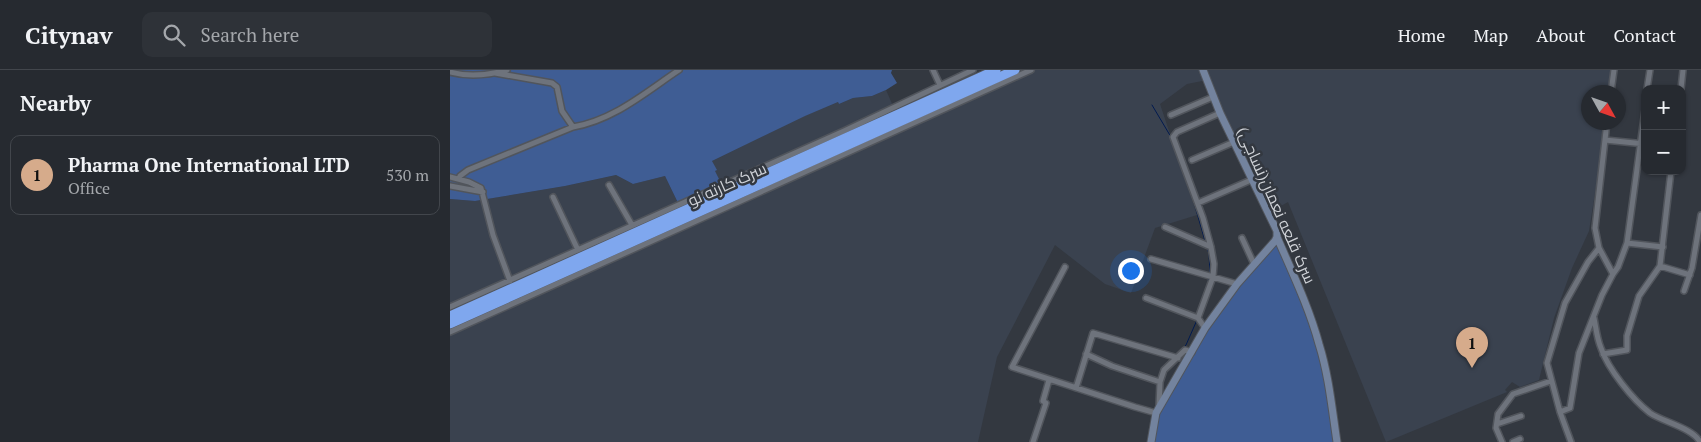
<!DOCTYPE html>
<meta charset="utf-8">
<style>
:root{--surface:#262a30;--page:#2e3238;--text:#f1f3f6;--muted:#a4a7ab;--line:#42464c;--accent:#d6ab8b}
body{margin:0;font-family:"PT Serif",Cairo,serif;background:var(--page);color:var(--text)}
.controls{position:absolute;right:15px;top:15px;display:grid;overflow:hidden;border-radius:10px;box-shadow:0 1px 4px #0004}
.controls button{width:45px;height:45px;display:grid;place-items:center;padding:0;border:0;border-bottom:1px solid var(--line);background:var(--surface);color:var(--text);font:25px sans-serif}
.compass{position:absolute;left:1131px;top:15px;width:45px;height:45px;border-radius:50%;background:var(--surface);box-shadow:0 1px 4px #0004;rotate:130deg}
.you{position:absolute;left:680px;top:200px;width:18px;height:18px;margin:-12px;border:4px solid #fff;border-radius:50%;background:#1a73e8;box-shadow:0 0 0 8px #1a73e833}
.badge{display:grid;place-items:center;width:32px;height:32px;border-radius:50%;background:var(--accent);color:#111;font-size:16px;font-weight:700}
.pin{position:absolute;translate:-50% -41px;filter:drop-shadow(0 1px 2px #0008)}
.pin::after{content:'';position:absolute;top:26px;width:18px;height:15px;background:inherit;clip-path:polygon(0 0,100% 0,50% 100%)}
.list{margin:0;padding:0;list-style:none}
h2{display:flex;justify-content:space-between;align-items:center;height:65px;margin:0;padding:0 20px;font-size:21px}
h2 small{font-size:16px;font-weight:400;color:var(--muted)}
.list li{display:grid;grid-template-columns:32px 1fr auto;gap:15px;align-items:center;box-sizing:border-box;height:80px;margin:0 10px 10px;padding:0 10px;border:1px solid var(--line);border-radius:10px}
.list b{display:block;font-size:19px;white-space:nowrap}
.list p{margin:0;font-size:16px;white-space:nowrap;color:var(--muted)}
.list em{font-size:16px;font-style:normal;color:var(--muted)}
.icon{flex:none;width:28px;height:28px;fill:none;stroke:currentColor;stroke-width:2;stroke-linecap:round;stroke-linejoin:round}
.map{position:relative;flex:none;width:1251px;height:372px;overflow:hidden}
header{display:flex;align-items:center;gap:30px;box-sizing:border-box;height:70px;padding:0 25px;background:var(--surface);border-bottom:1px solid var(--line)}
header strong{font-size:24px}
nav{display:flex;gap:28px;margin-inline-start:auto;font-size:18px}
.search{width:350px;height:45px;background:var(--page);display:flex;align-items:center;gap:12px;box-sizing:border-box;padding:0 18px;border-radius:10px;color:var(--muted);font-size:19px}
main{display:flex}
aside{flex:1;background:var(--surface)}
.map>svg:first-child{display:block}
</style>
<header>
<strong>Citynav</strong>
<div class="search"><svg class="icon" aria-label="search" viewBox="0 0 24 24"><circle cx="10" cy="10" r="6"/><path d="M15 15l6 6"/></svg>Search here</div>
<nav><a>Home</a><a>Map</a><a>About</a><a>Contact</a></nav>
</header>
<main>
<aside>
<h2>Nearby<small></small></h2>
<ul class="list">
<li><span class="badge">1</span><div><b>Pharma One International LTD</b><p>Office</p></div><em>530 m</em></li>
</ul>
</aside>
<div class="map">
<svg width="1251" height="372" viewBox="0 0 1251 372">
<rect width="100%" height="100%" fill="#333840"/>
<path fill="#3a424f" d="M581,0H1164L1161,22H1138V52L1156,53L1139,161L1122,198L1104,248L1089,310L1070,317L1062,312L1055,320L1057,322L936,372L838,132L818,143L757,10L737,14L710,34L747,145L705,158L681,223L655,214L605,175L547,287L528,372H0V262Z
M436,20L443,36L272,115L264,101L266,100L262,91L354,46L388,32L389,34L403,28L422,26Z
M166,105L183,114L215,106L229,135L0,237V129L25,131L115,116Z"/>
<path fill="#3f5d94" d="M0,0H442L441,3L447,13L436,20L422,26L403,28L389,34L388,32L355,46L262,91L267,100L265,101L272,115L229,135L215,106L183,114L166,105L115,116L25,131L0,129Z
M827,167L869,273L887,372H701L706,343L755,258Z"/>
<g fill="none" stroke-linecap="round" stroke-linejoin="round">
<path stroke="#011a4f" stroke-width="1" d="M702,35L721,67
M729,90L733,102
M741,122L755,171
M757,178L759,184L760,203
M757,218L759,207
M726,285L736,275L747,250"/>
<g stroke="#51555c" stroke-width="8">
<path id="street" d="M483,0L490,15
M0,2C18,7 39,5 57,0
M45,3L102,13L107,17L112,41L123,57
M1197,19L1200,0
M1231,19L1233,0
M1161,22L1164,0
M721,45L763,27
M1155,70L1195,74
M742,90L784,72
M0,107L19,112L31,118L43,165L60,211
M9,109L10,106L18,100L123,57C164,50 196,22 229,0
M159,115L182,155
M0,116L33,122
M103,127L128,180
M748,133L801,110
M715,157L761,177
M792,168L804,194
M1177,173L1213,177
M701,189L787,214
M1210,196L1240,205
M615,197L562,297L685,337L706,343
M1163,204L1168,197L1177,173L1195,40
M1234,221L1242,198L1251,145
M696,228L748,248L755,258
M0,237L394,61L523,0
M748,248L763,207L764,194L761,177L753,148L723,67L727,62L770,43
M1144,248C1146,258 1147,269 1151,278C1158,299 1183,330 1200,343C1213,352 1243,358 1250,372
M0,262L581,0
M636,284L662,296L710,312
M1153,284L1177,280V266L1189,226L1210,196L1221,101
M626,318L643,263L728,288
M709,336L710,312L714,300L735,280L742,282
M1110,342L1120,338L1129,283L1152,225L1163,204L1149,178L1145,158L1157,52
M1047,354L1071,346
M583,372L596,333L593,331L599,310
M1052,372L1046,358L1048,344L1063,324L1101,311
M1063,372L1070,369
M1121,372L1110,342L1097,293L1115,233L1138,192L1149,178"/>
</g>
<g stroke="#51555c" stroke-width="9">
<path id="secondary" d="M753,0L770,43L827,161V167C842,202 859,237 869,274C879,306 882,339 887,372
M701,372L706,343L755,258L787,214L825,171L827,167"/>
</g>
<g stroke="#51555c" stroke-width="11">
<path id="highway" d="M0,246L546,0
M0,254L565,0"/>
</g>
<use href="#street" stroke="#6e737c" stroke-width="5"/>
<use href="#secondary" stroke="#73839e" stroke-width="7"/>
<use href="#highway" stroke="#7fa7ee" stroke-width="9"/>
</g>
<g text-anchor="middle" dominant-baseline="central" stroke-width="5" stroke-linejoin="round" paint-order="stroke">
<g font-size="16" fill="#d0d3d8" stroke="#333840">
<text transform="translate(277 114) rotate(-24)">سرک کارته نو</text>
<text transform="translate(827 135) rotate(66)">سرک قلعه نعمان(نساجی)</text>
</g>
</g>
</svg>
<div class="controls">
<button>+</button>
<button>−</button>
</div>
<svg class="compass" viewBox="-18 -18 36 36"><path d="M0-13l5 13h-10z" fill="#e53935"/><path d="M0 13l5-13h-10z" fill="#a4a7ab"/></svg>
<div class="you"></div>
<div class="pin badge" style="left:1022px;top:298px">1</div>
</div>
</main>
